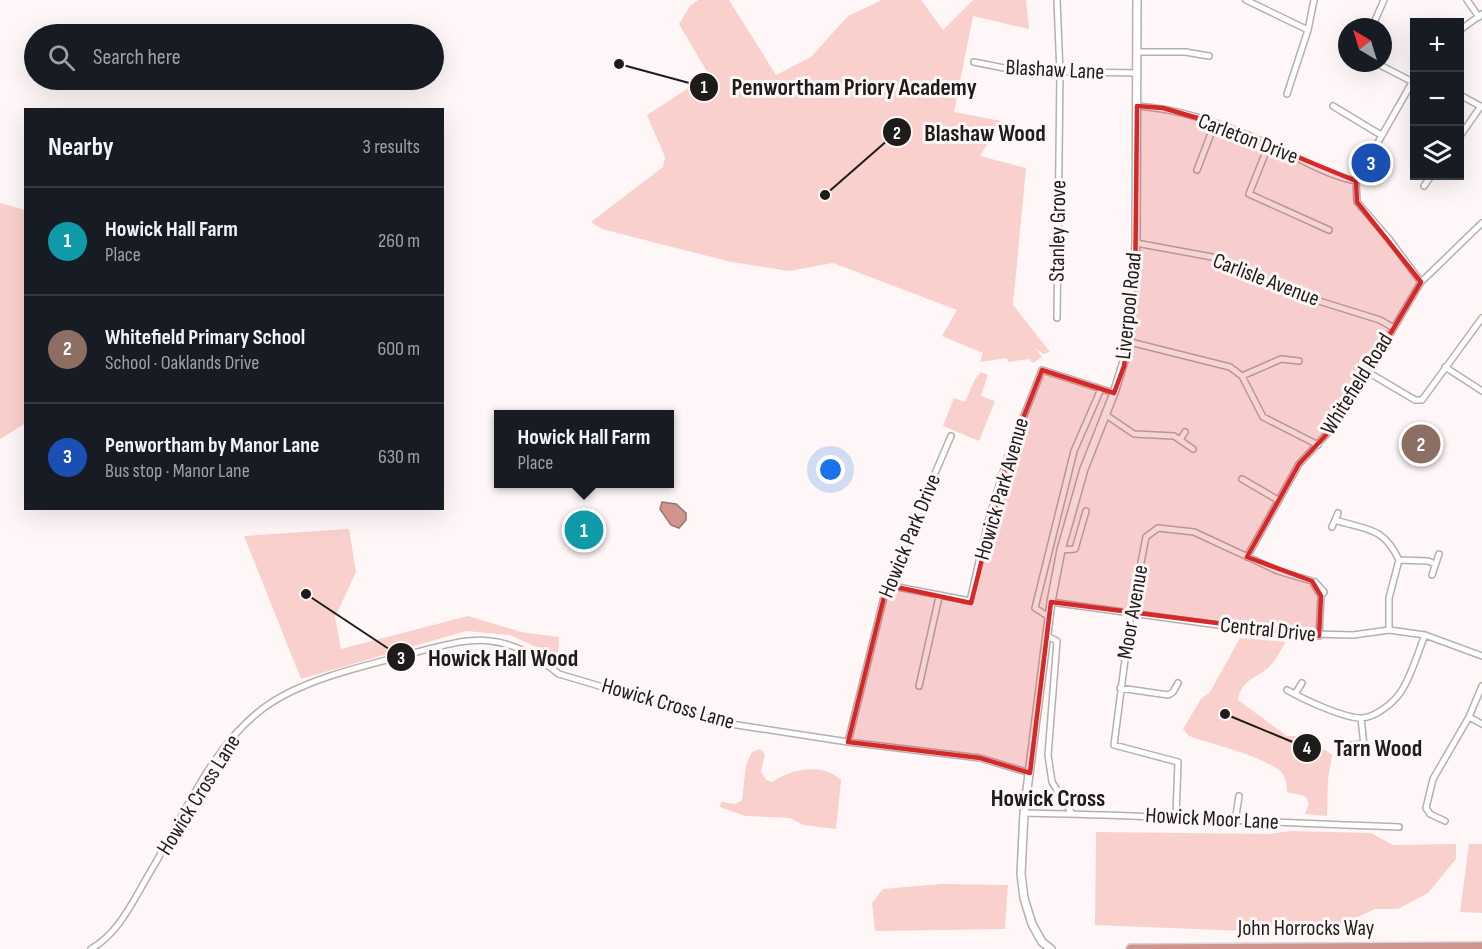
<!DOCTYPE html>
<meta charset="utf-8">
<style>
:root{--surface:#171b24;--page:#20242c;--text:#f1f3f6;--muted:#9ea1a6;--line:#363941;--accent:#8db2b7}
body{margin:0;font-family:"Sofia Sans Condensed",sans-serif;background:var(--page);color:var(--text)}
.controls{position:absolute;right:18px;top:18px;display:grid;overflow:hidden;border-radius:0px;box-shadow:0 6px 24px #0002}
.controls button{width:54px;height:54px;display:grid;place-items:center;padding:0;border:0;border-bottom:2px solid var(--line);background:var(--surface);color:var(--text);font:30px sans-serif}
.compass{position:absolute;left:1338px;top:18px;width:54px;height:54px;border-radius:50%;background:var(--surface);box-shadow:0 6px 24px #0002;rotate:322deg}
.you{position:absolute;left:831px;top:470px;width:21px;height:21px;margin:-15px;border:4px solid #fff;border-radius:50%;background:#1a73e8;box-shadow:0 0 0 9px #1a73e833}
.badge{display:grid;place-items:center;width:39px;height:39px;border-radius:50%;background:var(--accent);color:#fff;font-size:20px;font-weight:700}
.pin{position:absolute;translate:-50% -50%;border:3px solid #fff;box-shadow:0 2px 6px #0006}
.popup{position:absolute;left:494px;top:410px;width:180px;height:78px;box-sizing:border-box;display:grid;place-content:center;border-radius:0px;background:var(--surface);filter:drop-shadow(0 2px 4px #0005);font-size:20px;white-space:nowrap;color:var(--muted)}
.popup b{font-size:22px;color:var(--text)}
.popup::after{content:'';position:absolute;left:50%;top:100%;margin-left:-12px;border:12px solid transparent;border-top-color:var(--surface)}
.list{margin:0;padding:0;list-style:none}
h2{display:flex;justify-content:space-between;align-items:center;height:78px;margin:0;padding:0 24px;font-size:26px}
h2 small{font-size:20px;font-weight:400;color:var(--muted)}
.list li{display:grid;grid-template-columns:39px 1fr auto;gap:18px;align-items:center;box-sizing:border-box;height:108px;padding:0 24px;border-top:2px solid var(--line)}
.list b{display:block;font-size:22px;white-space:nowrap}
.list p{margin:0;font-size:20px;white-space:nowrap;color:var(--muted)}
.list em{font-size:20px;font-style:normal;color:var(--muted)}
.icon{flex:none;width:33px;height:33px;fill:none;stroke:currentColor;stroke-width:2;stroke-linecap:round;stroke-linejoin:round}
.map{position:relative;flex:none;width:1482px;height:949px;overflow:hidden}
.search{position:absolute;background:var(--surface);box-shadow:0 6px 24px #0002;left:24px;top:24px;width:420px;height:66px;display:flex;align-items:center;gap:15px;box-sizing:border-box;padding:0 21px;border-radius:33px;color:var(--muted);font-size:22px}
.panel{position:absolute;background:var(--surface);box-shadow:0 6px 24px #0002;left:24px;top:108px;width:420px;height:402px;border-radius:0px}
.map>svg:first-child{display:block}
</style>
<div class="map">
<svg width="1482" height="949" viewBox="0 0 1482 949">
<rect width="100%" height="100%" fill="#fff7f7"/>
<path fill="#fad0cd" d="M698,0H729L776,75L811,57L848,16L882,0H921L943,30L973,0H1026L1029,29L973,16L954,112L1001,121L980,156L1026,168L1013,305L1050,352L1043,354L1035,348L1042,357L1033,363L1029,359L1008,362L1007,358L980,362L983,353L942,336L957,310L833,263L789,271L731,262L602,229L591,222L663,167L665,157L647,115L709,75L679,24L690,6Z
M0,203L25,210L26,423L0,439Z
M981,372L988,375L981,396L995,401L979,441L943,426L954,398L965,402L975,379Z
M349,529L356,572L335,617L341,649L468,616L521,632L559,637L558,657L510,635L466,631L301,679L244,536Z
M1240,638L1286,642C1281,649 1276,660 1270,666C1258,678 1241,679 1238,700L1287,736H1305L1332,755L1328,779L1327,816L1305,814L1309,803L1305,796L1287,792C1287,784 1285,775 1279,770C1254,753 1217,746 1189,736L1183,729L1201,699L1210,692Z
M760,749L765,754L761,771L766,780L772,782C790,769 823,762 841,780L836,829L804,825L790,818L745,816L720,807L721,802L735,804L742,800L746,765L752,752Z
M1291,831L1371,833L1393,845L1456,844V859L1428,893L1398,909H1375L1345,923L1285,922L1244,931L1095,925L1096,832L1269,834Z
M1469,844H1482V913L1460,912Z
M941,884L1008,885L1005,929L875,931L872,903L883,889Z"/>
<path fill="#d2948f" stroke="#9c706c" stroke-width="1.5" d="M662,502L676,504L686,513V520L679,528L671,525L660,509Z"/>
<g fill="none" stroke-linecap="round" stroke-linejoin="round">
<g stroke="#b6afae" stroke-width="8">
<path id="minor" d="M1057,0L1060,73L1057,318
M1246,0L1308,30
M1467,0L1479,17
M1372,27L1384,0
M1460,30L1482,14
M1138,52H1185L1209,56
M974,62L1019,71L1137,73
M1376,63L1413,82
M1414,79L1356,181L1357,202L1389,239L1421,282
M1287,94L1308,30L1314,0
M1460,95L1482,107
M1137,106C1185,109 1235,128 1279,149C1304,161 1329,176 1356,181
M1333,106L1381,135
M1460,136L1481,106
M1269,144L1249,194L1329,230
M1197,170L1215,123
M1424,186L1431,176
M1136,243L1212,257L1290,292L1380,320L1392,327
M1130,342L1230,367L1242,376L1263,417L1318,445
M1445,367L1482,391
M1366,371L1415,400H1422L1482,318
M1242,376L1281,359L1299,361
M1106,415L1134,434L1174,436L1193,449
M1180,440L1185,432
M1242,479L1278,500
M1335,520C1366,530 1383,526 1399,560L1389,598V630
M1332,527L1338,513
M1061,550L1075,549L1086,511
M1247,557L1299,464L1338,422L1421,282L1482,223
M1399,560L1428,561L1435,564
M1432,575L1439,554
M1315,582L1324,592L1321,596
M887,585L970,601L988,522L1008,456L1042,370L1114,393
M1051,602L1276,633L1353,635L1389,630L1425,635L1482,656
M1049,617L1035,608L1074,451L1101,389
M1047,636L1057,641L1048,755L1052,782L1071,812
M919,686L939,597
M1120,688L1168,695L1173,692L1178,683
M1287,690C1303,699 1343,718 1361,718C1375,718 1395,702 1402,690C1412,674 1418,652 1425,635
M1295,694L1302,683
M1469,717L1482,724
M1361,718L1365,755
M848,742L887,585L951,436
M1351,745L1364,744
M1024,813C1149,815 1274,823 1399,827
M1176,816L1178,762L1114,745L1131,613L1146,537L1158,528L1194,532L1278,571L1312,581L1321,596L1319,636
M1445,821L1430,814L1426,808L1433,779L1469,717L1482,686
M1235,822L1239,796
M91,949C119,933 133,901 149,874C183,818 211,746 265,707C302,680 363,666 406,655C474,637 500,628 559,674L724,723L848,742L980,758L1030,773"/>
</g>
<g stroke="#b6afae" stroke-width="10">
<path id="tertiary" d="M1051,949L1042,942L1032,924L1024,898L1021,874L1024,813L1051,602L1061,550L1084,469L1114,393L1130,342L1136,243L1137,0"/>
</g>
<g stroke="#d6d6d6" stroke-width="12">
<path id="trunk" d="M1131,949L1482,947"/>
</g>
<use href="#minor" stroke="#fff" stroke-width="5"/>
<use href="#tertiary" stroke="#fff" stroke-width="7"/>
<use href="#trunk" stroke="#ce9490" stroke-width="9"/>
</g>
<path fill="#d62828" fill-opacity="0.2" stroke="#d62828" stroke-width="4.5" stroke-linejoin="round" d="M1137,106L1163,108L1215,123L1356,181L1357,202L1421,282L1338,422L1299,464L1247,557L1312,581L1321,596L1319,636L1051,602L1030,773L980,758L848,742L887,585L971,603L1008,456L1042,370L1114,393L1124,366L1135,299Z"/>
<g text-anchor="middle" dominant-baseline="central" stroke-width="6" stroke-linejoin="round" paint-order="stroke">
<g font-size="22" fill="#1e1b1b" stroke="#fff7f7">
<text transform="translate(1055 70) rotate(3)">Blashaw Lane</text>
<text transform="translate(1248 139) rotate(21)">Carleton Drive</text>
<text transform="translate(1058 231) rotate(-89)">Stanley Grove</text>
<text transform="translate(1266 280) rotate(21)">Carlisle Avenue</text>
<text transform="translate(1129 306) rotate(-84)">Liverpool Road</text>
<text transform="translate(1357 384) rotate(-58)">Whitefield Road</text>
<text transform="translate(1002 489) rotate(-74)">Howick Park Avenue</text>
<text transform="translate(910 536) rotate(-68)">Howick Park Drive</text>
<text transform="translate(1133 612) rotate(-80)">Moor Avenue</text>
<text transform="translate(1268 630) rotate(6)">Central Drive</text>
<text transform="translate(668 704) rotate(16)">Howick Cross Lane</text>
<text transform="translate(199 795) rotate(-58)">Howick Cross Lane</text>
<text transform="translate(1212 819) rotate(3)">Howick Moor Lane</text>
<text x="1306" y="928">John Horrocks Way</text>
</g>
<g font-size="24" font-weight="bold" fill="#1e1b1b" stroke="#fff7f7">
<text x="1048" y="798">Howick Cross</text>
</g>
</g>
<path fill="none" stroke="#1e1b1b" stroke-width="2" d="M619 64L704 87M825 195L897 132M306 594L401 657M1225 714L1307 748"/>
<g fill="#1e1b1b" stroke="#fff7f7" stroke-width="2">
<circle cx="619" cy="64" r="6"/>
<circle cx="825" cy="195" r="6"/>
<circle cx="306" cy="594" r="6"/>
<circle cx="1225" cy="714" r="6"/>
<circle cx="704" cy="87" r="15"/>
<circle cx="897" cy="132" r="15"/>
<circle cx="401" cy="657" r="15"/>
<circle cx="1307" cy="748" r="15"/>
</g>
<g font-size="18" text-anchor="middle" font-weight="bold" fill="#fff">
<text x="704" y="93">1</text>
<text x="897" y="139">2</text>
<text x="401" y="664">3</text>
<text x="1307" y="754">4</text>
</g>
<g font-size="24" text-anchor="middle" font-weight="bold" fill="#1e1b1b" stroke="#fff7f7" stroke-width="6" stroke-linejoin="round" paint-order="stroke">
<text x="854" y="95">Penwortham Priory Academy</text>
<text x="985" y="141">Blashaw Wood</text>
<text x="503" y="666">Howick Hall Wood</text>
<text x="1378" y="756">Tarn Wood</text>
</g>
</svg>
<div class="controls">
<button>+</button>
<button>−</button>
<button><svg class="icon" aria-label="layers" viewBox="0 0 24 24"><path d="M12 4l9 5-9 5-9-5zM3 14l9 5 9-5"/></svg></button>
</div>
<svg class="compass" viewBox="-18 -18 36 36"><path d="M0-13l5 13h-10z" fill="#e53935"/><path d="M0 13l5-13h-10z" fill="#9ea1a6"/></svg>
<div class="you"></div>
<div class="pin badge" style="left:584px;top:530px;background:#0f9aa8">1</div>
<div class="popup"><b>Howick Hall Farm</b>Place</div>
<div class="pin badge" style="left:1421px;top:444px;background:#8d6e63">2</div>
<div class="pin badge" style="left:1371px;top:163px;background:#1a4fb4">3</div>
<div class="search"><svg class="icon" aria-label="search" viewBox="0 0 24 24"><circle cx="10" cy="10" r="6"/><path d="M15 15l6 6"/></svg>Search here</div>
<section class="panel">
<h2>Nearby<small>3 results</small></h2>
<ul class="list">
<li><span class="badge" style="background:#0f9aa8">1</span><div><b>Howick Hall Farm</b><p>Place</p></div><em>260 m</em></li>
<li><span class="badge" style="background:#8d6e63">2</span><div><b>Whitefield Primary School</b><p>School · Oaklands Drive</p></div><em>600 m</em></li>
<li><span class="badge" style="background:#1a4fb4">3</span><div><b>Penwortham by Manor Lane</b><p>Bus stop · Manor Lane</p></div><em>630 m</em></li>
</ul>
</section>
</div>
